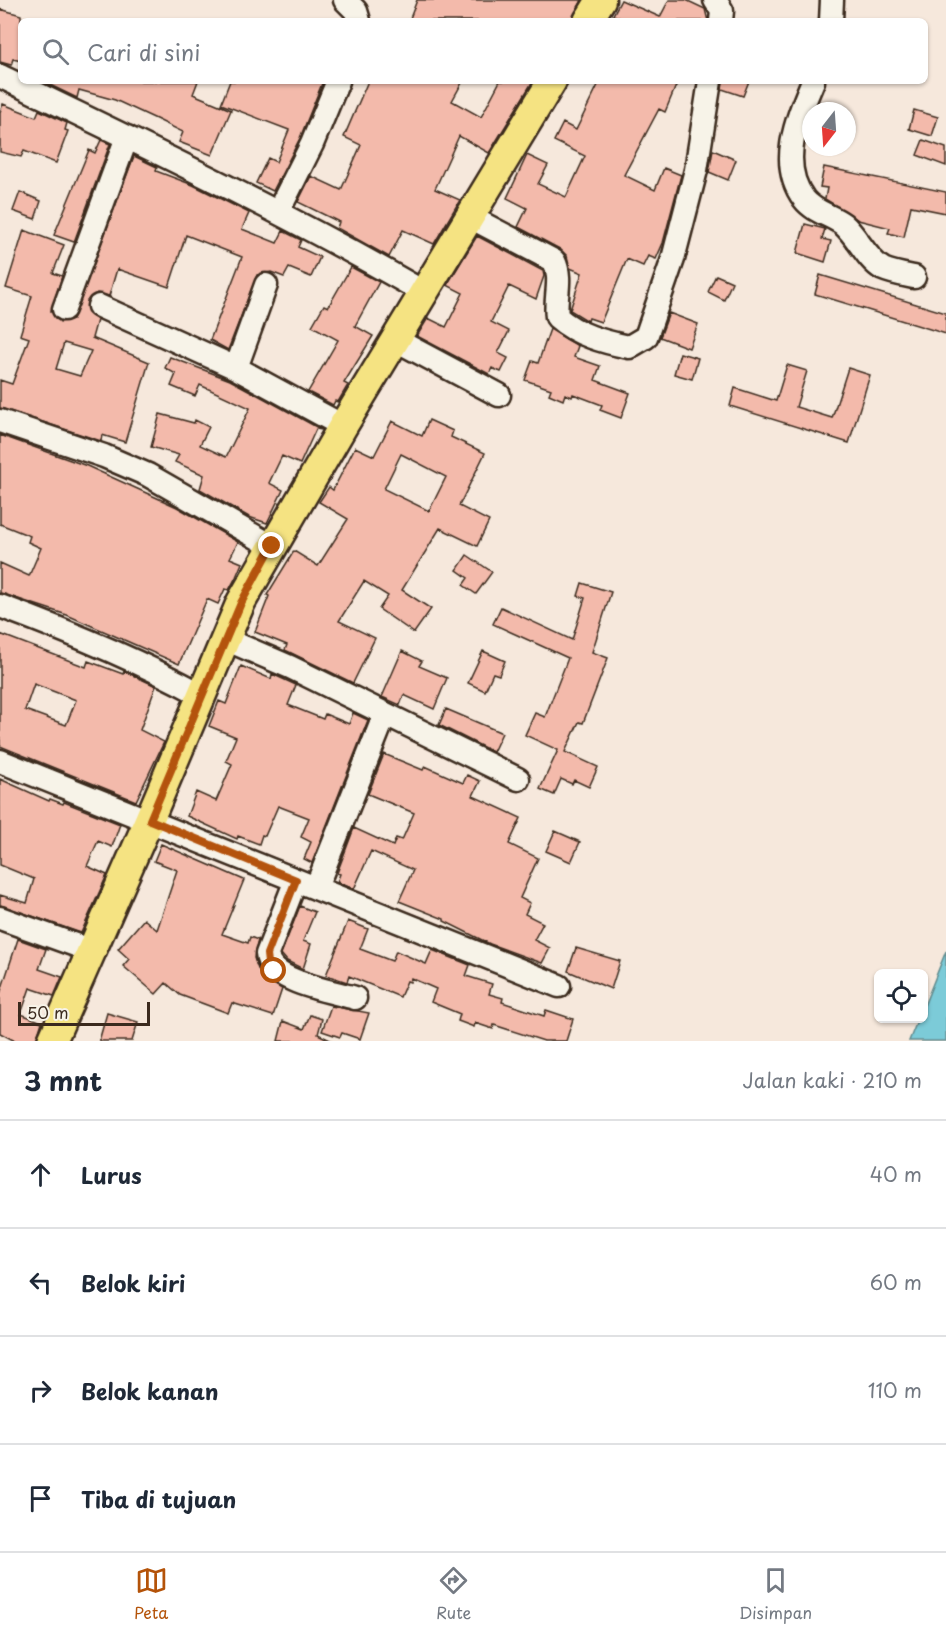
<!DOCTYPE html>
<html lang="id">
<meta charset="utf-8">
<style>
:root{--surface:#fff;--page:#f2f2f3;--text:#1f2937;--muted:#747a83;--line:#e0e1e3;--accent:#b45309}
body{margin:0;font-family:"Playpen Sans",sans-serif;background:var(--page);color:var(--text)}
.controls{position:absolute;right:18px;bottom:18px;display:grid;overflow:hidden;border-radius:9px;box-shadow:0 2px 4px #0004}
.controls button{width:54px;height:54px;display:grid;place-items:center;padding:0;border:0;border-bottom:2px solid var(--line);background:var(--surface);color:var(--text);font:30px sans-serif}
.compass{position:absolute;left:802px;top:102px;width:54px;height:54px;border-radius:50%;background:var(--surface);box-shadow:0 2px 4px #0004;rotate:197deg}
.scale{position:absolute;left:18px;bottom:15px;width:132px;box-sizing:border-box;padding-left:6px;border:3px solid #3b2a1e;border-top:0;font-size:16px;line-height:21px;white-space:nowrap;color:#3b2a1e;-webkit-text-stroke:4px #f7f3e8;paint-order:stroke}
.stop{position:absolute;width:18px;height:18px;margin:-14px;border:4px solid #b45309;border-radius:50%;background:#fff}
.stop.end{background:#b45309;border-color:#fff;box-shadow:0 2px 6px #0008}
.list{margin:0;padding:0;list-style:none}
h2{display:flex;justify-content:space-between;align-items:center;height:78px;margin:0;padding:0 24px;font-size:26px}
h2 small{font-size:20px;font-weight:400;color:var(--muted)}
.list li{display:grid;grid-template-columns:39px 1fr auto;gap:18px;align-items:center;box-sizing:border-box;height:108px;padding:0 24px;border-top:2px solid var(--line)}
.list b{display:block;font-size:22px;white-space:nowrap}
.list em{font-size:20px;font-style:normal;color:var(--muted)}
.icon{flex:none;width:33px;height:33px;fill:none;stroke:currentColor;stroke-width:2;stroke-linecap:round;stroke-linejoin:round}
.map{position:relative;flex:none;width:946px;height:1041px;overflow:hidden}
.search{position:absolute;background:var(--surface);box-shadow:0 2px 4px #0004;left:18px;right:18px;top:18px;height:66px;display:flex;align-items:center;gap:15px;box-sizing:border-box;padding:0 21px;border-radius:9px;color:var(--muted);font-size:22px}
.sheet{height:510px;background:var(--surface)}
nav{display:flex;justify-content:space-around;align-items:center;box-sizing:border-box;height:84px;border-top:2px solid var(--line);background:var(--surface);font-size:16px;color:var(--muted)}
nav a{display:grid;justify-items:center;gap:3px}
nav .on{color:var(--accent)}
.map>svg:first-child{display:block}
</style>
<div class="map">
<svg width="946" height="1041" viewBox="0 0 946 1041">
<rect width="100%" height="100%" fill="#f6e8dc"/>
<filter id="ink" filterUnits="userSpaceOnUse"><feTurbulence type="fractalNoise" baseFrequency=".0167" numOctaves="2"/><feDisplacementMap in="SourceGraphic" scale="12" xChannelSelector="R" yChannelSelector="G"/><feConvolveMatrix kernelMatrix="1 2 1 2 8 2 1 2 1" color-interpolation-filters="sRGB"/></filter>
<g filter="url(#ink)">
<path fill="#7bcbd8" stroke="#618b8e" stroke-width="1.5" d="M946,951V1041H909L918,1019L924,1018V1006Z"/>
<path fill="#f3baab" stroke="#3b2a1e" stroke-width="1.5" fill-rule="evenodd" d="M417,0H582L572,21H409Z
M621,0L660,17L669,0H686L705,9L708,21H627L613,15Z
M0,9L21,15V61L13,59L11,65L0,62Z
M50,81H198L193,94L231,110L212,155L179,142L183,132L156,119L115,100L79,90L77,98L48,84Z
M230,81H323L300,138L273,191L256,183L268,158L276,162L289,130L221,104Z
M368,81H463L452,101L481,117L500,81H533L489,153L459,136L435,189L460,200L434,244L403,230L389,257L337,228L339,222L298,202L311,176L341,190L361,145L344,137Z
M600,81H678L665,112L659,109L624,175L655,190L664,168L681,175L663,243L656,259L648,256L643,266L627,259L601,322L589,318L588,321L570,310L582,273L570,268L567,256L560,249L518,227L527,208L507,198L527,155L548,165L538,184L566,197L585,156L554,141L563,123L576,130Z
M723,81H749L743,96L722,89Z
M3,104L36,117L39,110L67,123L65,130L68,131L56,163L24,151L21,157L0,152V112Z
M914,110L938,117L932,136L909,129Z
M101,140L110,144L74,242L54,235L89,150L95,153Z
M923,140L946,148V166L917,155Z
M713,150L736,160L728,180L709,172Z
M134,156L157,167L156,171L193,185L249,213L242,229L277,243L283,231L301,240L298,247L320,257L311,277L289,268L284,277L271,272L257,275L228,350L210,340L242,257L186,235L169,287L117,269L109,296L97,293L87,301L88,313L97,320L92,338L149,362L125,442L102,435L101,441L0,408V380L12,384L29,338L20,335L32,296L6,288L24,230L64,245L53,273L62,276L51,311L60,322L73,319ZM64,343L91,351L80,376L56,369Z
M824,167L946,192V213L911,206L904,237L888,233L890,228L858,220L825,199L827,188L820,187Z
M20,192L41,201L35,219L13,211Z
M805,224L825,229L822,239L831,241L825,262L797,253Z
M477,236L543,271L544,276L536,299L509,286L491,322L509,331L498,353L508,358L501,372L492,368L489,374L417,336L428,318L446,327L463,293L447,285Z
M351,267L379,282L355,326L373,336L344,383L348,385L338,402L335,401L333,405L308,392L338,340L312,326L324,305L328,307Z
M716,275L732,282L724,300L708,292Z
M820,275L946,313V334L815,294Z
M669,313L698,324L689,348L660,337Z
M550,329L578,346L574,357L600,366L595,380L630,393L621,418L600,410L602,405L573,394L572,397L565,394L563,400L549,394L551,389L525,380L532,361L538,363Z
M680,353L698,358L692,379L674,374Z
M170,357L230,380L322,430L316,429L300,464L282,456L269,483L283,490L267,523L249,517L200,489L204,475L175,462L179,455L151,447L160,414L194,423L195,420L209,427L200,445L226,457L250,408L200,385L195,396L171,386L176,374L165,368Z
M787,365L807,371L796,407L832,418L848,368L870,375L849,443L730,406L735,388L776,401Z
M429,420L453,431L451,437L485,453L459,506L489,521L477,546L440,528L402,590L431,609L414,633L379,609L388,596L364,581L339,621L375,638L353,683L285,650L287,645L255,632L269,596L267,595L294,551L318,566L348,519L319,502L329,487L333,490L355,447L374,456L392,421L422,436ZM401,454L446,477L429,511L384,489Z
M0,435L87,466L177,507L238,542L230,558L242,563L236,577L229,590L225,589L218,604L207,599L179,664L67,615L0,593V563L29,576L41,548L28,542L30,536L0,524Z
M467,555L492,572L476,594L463,585L468,578L457,570Z
M582,583L611,592L592,652L608,658L583,723L579,722L565,752L598,767L589,787L574,780L572,784L561,779L554,795L540,789L558,750L525,735L535,713L545,717L568,658L493,624L501,607L572,640L585,598L578,596Z
M0,634L86,667L88,661L123,674L124,671L156,686L140,730L164,742L136,801L0,746ZM34,684L76,700L66,725L25,710Z
M402,651L422,661L419,666L447,678L434,709L404,695L400,705L382,697Z
M483,651L505,661L499,675L493,673L485,691L468,683Z
M241,666L271,679L272,674L296,685L288,705L323,719L325,714L349,724L353,713L368,720L312,863L304,859L311,842L301,837L309,818L278,806L265,836L262,835L259,844L238,836L237,839L187,816L196,792L216,801L232,764L226,761L236,737L209,726L219,701L226,704Z
M446,709L502,733L493,752L439,725Z
M384,754L423,770L425,766L463,783L467,775L480,781L473,796L521,818L509,844L538,858L520,898L530,903L525,914L543,923L534,940L550,948L542,963L490,944L444,921V919L399,901L413,870L371,851L354,889L337,882L340,874L337,873L354,828L393,846L396,838L402,840L414,813L368,794Z
M0,779L49,801L50,799L63,804L64,802L120,824L112,847L98,841L87,866L107,875L81,933L0,905V895L27,903L34,879L0,865Z
M555,831L580,842L571,862L546,851Z
M161,844L244,880L222,934L248,943L250,937L258,940L254,958L258,969L269,981L282,989L273,1016L232,1003L228,1013L180,995L166,983L156,994L123,966L129,959L118,949L144,919L157,930L177,870L154,861Z
M300,906L315,912L303,941L311,944L303,969L287,961L281,954Z
M348,921L368,929L360,949L392,961L396,951L426,964L432,950L470,965L466,976L492,984L489,994L503,998L502,1002L544,1016L546,1010L573,1019L566,1041H544L494,1025L493,1029L475,1023L474,1027L458,1021L460,1014L431,1002L436,989L411,978L410,982L407,981L400,997L349,976L347,982L326,975Z
M18,939L46,949L39,969L62,977L54,996L30,988L21,1014L42,1022L36,1041H15L0,1033V994Z
M576,948L620,961L611,989L568,971Z
M331,1006L369,1013L360,1039L342,1033L340,1037L322,1031Z
M107,1013L138,1022L132,1041H99Z
M310,1015L322,1019L318,1034L332,1041H278L283,1021L304,1029Z"/>
<g fill="none" stroke-linecap="round" stroke-linejoin="round">
<g stroke="#3b2a1e" stroke-width="27">
<path id="minor" d="M345,0L356,11L359,21
M715,0L722,11L721,21
M831,21L832,0
M0,76C143,145 287,213 425,293
M813,81C798,117 777,163 804,199C814,212 831,215 843,224C858,237 866,259 883,269C892,273 904,275 914,277
M278,212L312,144L338,81
M470,217L554,261C563,279 554,298 557,317C577,335 604,342 629,347L646,337L673,259L696,170L710,81
M99,306L236,368L343,426
M64,309L127,137
M396,340L499,395
M236,368L266,285
M0,421L104,456L148,475L272,546
M0,606C70,632 136,659 202,695
M225,639L290,667L518,779
M0,761L559,986
M296,880L267,954C269,982 332,991 355,998
M316,888L385,714
M0,918L92,951"/>
</g>
<g stroke="#3b2a1e" stroke-width="33">
<path id="major" d="M588,21L601,0
M52,1041L149,820L241,602L343,426L552,81"/>
</g>
<use href="#minor" stroke="#f7f3e8" stroke-width="22"/>
<use href="#major" stroke="#f5e382" stroke-width="28"/>
</g>
</g>
<g fill="none" stroke-linecap="round" stroke-linejoin="round" filter="url(#ink)">
<path stroke="#b45309" stroke-width="8" d="M272,546L241,603L150,820L296,880L267,954L268,963L274,971"/>
</g>
</svg>
<div class="controls">
<button><svg class="icon" aria-label="locate" viewBox="0 0 24 24"><circle cx="12" cy="12" r="6"/><path d="M12 2v4M12 18v4M2 12h4M18 12h4"/></svg></button>
</div>
<svg class="compass" viewBox="-18 -18 36 36"><path d="M0-13l5 13h-10z" fill="#e53935"/><path d="M0 13l5-13h-10z" fill="#747a83"/></svg>
<div class="scale">50 m</div>
<div class="stop" style="left:274px;top:971px"></div>
<div class="stop end" style="left:272px;top:546px"></div>
<div class="search"><svg class="icon" aria-label="search" viewBox="0 0 24 24"><circle cx="10" cy="10" r="6"/><path d="M15 15l6 6"/></svg>Cari di sini</div>
</div>
<section class="sheet">
<h2>3 mnt<small>Jalan kaki · 210 m</small></h2>
<ul class="list">
<li><svg class="icon" aria-label="ahead" viewBox="0 0 24 24"><path d="M12 20V5M6 11l6-6 6 6"/></svg><div><b>Lurus</b></div><em>40 m</em></li>
<li><svg class="icon" aria-label="left" viewBox="0 0 24 24"><path d="M17 20v-9H6M10 6l-5 5 5 5"/></svg><div><b>Belok kiri</b></div><em>60 m</em></li>
<li><svg class="icon" aria-label="right" viewBox="0 0 24 24"><path d="M7 20v-9h11M14 6l5 5-5 5"/></svg><div><b>Belok kanan</b></div><em>110 m</em></li>
<li><svg class="icon" aria-label="arrive" viewBox="0 0 24 24"><path d="M6 21V4h12l-3 4 3 4H6"/></svg><div><b>Tiba di tujuan</b></div></li>
</ul>
</section>
<nav>
<a class="on"><svg class="icon" aria-label="map" viewBox="0 0 24 24"><path d="M3 6l6-2 6 2 6-2v14l-6 2-6-2-6 2zM9 4v14M15 6v14"/></svg>Peta</a>
<a><svg class="icon" aria-label="directions" viewBox="0 0 24 24"><path d="M12 3l9 9-9 9-9-9zM9 14v-3h6M13 9l2 2-2 2"/></svg>Rute</a>
<a><svg class="icon" aria-label="saved" viewBox="0 0 24 24"><path d="M7 4h10v16l-5-4-5 4z"/></svg>Disimpan</a>
</nav>
